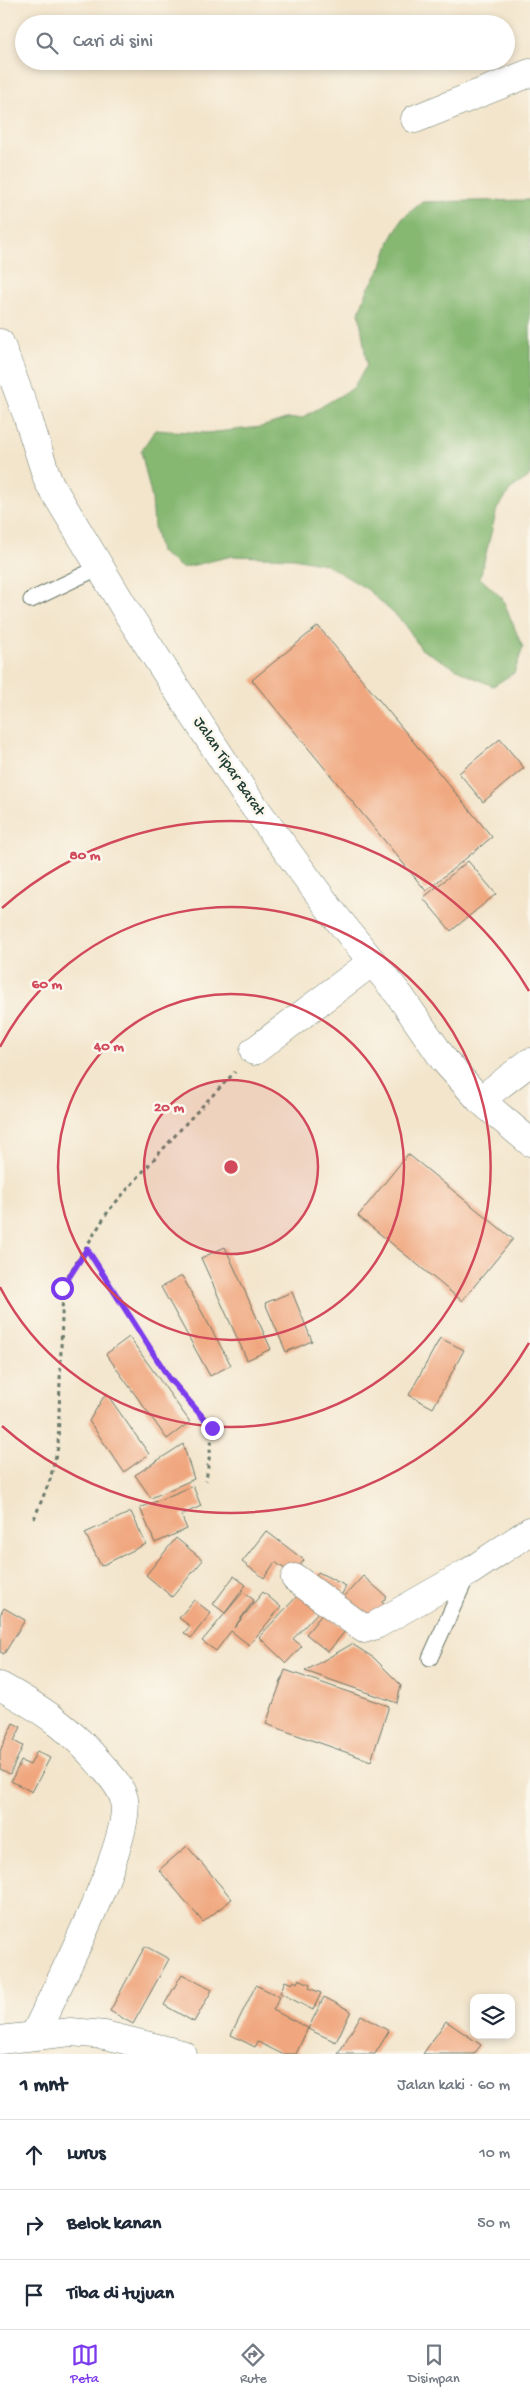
<!DOCTYPE html>
<html lang="id">
<meta charset="utf-8">
<style>
:root{--surface:#fff;--page:#f6f6f7;--text:#1f2937;--muted:#747a83;--line:#e0e1e3;--accent:#7c3aed}
body{margin:0;font-family:"Gochi Hand",sans-serif;background:var(--page);color:var(--text)}
.controls{position:absolute;right:15px;bottom:15px;display:grid;overflow:hidden;border-radius:10px;box-shadow:0 2px 8px #0003}
.controls button{width:45px;height:45px;display:grid;place-items:center;padding:0;border:0;border-bottom:1px solid var(--line);background:var(--surface);color:var(--text);font:25px sans-serif}
.stop{position:absolute;width:15px;height:15px;margin:-11px;border:4px solid #7c3aed;border-radius:50%;background:#fff}
.stop.end{background:#7c3aed;border-color:#fff;box-shadow:0 1px 5px #0008}
.list{margin:0;padding:0;list-style:none}
h2{display:flex;justify-content:space-between;align-items:center;height:65px;margin:0;padding:0 20px;font-size:21px}
h2 small{font-size:16px;font-weight:400;color:var(--muted)}
.list li{display:grid;grid-template-columns:32px 1fr auto;gap:15px;align-items:center;box-sizing:border-box;height:70px;padding:0 20px;border-top:1px solid var(--line)}
.list b{display:block;font-size:19px;white-space:nowrap}
.list em{font-size:16px;font-style:normal;color:var(--muted)}
.icon{flex:none;width:28px;height:28px;fill:none;stroke:currentColor;stroke-width:2;stroke-linecap:round;stroke-linejoin:round}
.map{position:relative;flex:none;width:530px;height:2054px;overflow:hidden}
.search{position:absolute;background:var(--surface);box-shadow:0 2px 8px #0003;left:15px;right:15px;top:15px;height:55px;display:flex;align-items:center;gap:12px;box-sizing:border-box;padding:0 18px;border-radius:28px;color:var(--muted);font-size:19px}
.sheet{height:275px;background:var(--surface)}
nav{display:flex;justify-content:space-around;align-items:center;box-sizing:border-box;height:70px;border-top:1px solid var(--line);background:var(--surface);font-size:14px;color:var(--muted)}
nav a{display:grid;justify-items:center;gap:2px}
nav .on{color:var(--accent)}
.map>svg:first-child{display:block}
</style>
<div class="map">
<svg width="530" height="2054" viewBox="0 0 530 2054">
<rect width="100%" height="100%" fill="#fbf7ec"/>
<filter id="ink" filterUnits="userSpaceOnUse"><feTurbulence type="fractalNoise" baseFrequency=".02" numOctaves="2"/><feDisplacementMap in="SourceGraphic" scale="10" xChannelSelector="R" yChannelSelector="G"/><feConvolveMatrix kernelMatrix="1 2 1 2 8 2 1 2 1" color-interpolation-filters="sRGB"/></filter>
<filter id="wash" filterUnits="userSpaceOnUse"><feTurbulence type="fractalNoise" baseFrequency=".0096" numOctaves="4" result="noise"/><feDisplacementMap in="SourceGraphic" scale="20" xChannelSelector="R" yChannelSelector="G"/><feGaussianBlur stdDeviation="1.12" result="paint"/><feColorMatrix in="noise" values="0 0 0 0 0 0 0 0 0 0 0 0 0 0 0 0 0 1.4 0 .05"/><feComposite in="paint" operator="in"/></filter>
<g filter="url(#wash)">
<rect width="100%" height="100%" fill="#f3e5cc"/>
<path fill="#86b872" stroke="#527a53" d="M530,200V476L512,488L497,509L480,578L502,598L523,648L514,673L493,686L468,675L421,649L405,624L367,589L325,564L294,558L232,556L182,568L160,552L154,526L152,499L141,451L155,430L207,433L261,427L286,419L302,418L353,388L367,365L359,312L368,289L382,266L390,241L402,219L422,202Z"/>
<g id="blocks">
<path fill="#f0a77f" d="M318,626L492,837L426,891L252,680Z
M500,739L524,768L483,802L459,773Z
M468,861L496,894L451,931L423,898Z
M408,1154L513,1239L462,1301L358,1216Z
M225,1247L271,1349L247,1360L201,1258Z
M182,1276L231,1365L210,1376L161,1287Z
M292,1292L312,1341L286,1352L265,1303Z
M129,1337L190,1422L167,1439L106,1354Z
M440,1338L464,1350L433,1408L409,1395Z
M106,1393L149,1454L124,1472L89,1421Z
M183,1444L194,1479L151,1498L135,1475Z
M193,1486L201,1506L181,1515L187,1529L155,1543L140,1508Z
M131,1512L146,1544L101,1566L85,1533Z
M266,1531L304,1560L293,1575L275,1562L264,1578L242,1562Z
M176,1538L203,1560L172,1597L146,1575Z
M318,1572L346,1586L339,1600L311,1585Z
M234,1576L246,1585L225,1613L213,1604Z
M363,1576L387,1597L382,1602L386,1607L366,1621L342,1599Z
M243,1592L254,1600L234,1628L263,1592L281,1607L249,1645L231,1631L216,1651L202,1641Z
M300,1593L319,1611L293,1639L302,1646L286,1663L259,1637Z
M194,1600L211,1613L191,1638L184,1633L190,1626L179,1618Z
M4,1608L25,1620L4,1654L0,1652V1615Z
M324,1612L346,1630L328,1652L306,1634Z
M352,1644L374,1658L401,1685L397,1703L305,1671Z
M285,1670L389,1706L371,1761L266,1724Z
M13,1723L21,1727L14,1741L23,1746L10,1774L0,1769V1751Z
M37,1751L50,1758L32,1792L11,1781L21,1761L30,1765Z
M187,1846L232,1899L203,1922L159,1870Z
M145,1946L169,1959L133,2024L110,2011Z
M182,1974L212,1990L194,2022L164,2005Z
M299,1979L310,1984L309,1988L321,1993L313,2010L280,1993L285,1981L292,1984L294,1981L297,1983Z
M256,1985L280,1997L273,2010L308,2028L296,2054H282L258,2042L255,2047L231,2035Z
M324,1997L351,2011L336,2042L308,2029Z
M361,2015L389,2031L375,2054H338Z
M446,2021L481,2045L474,2054H423Z"/>
</g>
</g>
<g filter="url(#ink)">
<use href="#blocks" fill-opacity="0" stroke="#697869" stroke-width="1"/>
<g fill="none" stroke-linecap="round" stroke-linejoin="round">
<g stroke="#697869" stroke-width="17">
<path id="service" d="M31,600L100,567
M430,1658L468,1574"/>
</g>
<g stroke="#697869" stroke-width="29">
<path id="minor" d="M415,119L530,73
M254,1051L372,962
M480,1100L530,1062
M295,1578L364,1629L376,1625L469,1572L530,1531
M0,1686C45,1711 70,1728 103,1767C111,1776 121,1787 124,1799C134,1838 55,1991 35,2034"/>
</g>
<g stroke="#697869" stroke-width="29">
<path id="tertiary" d="M0,343L27,415L48,481L130,617L245,794L332,912L400,996L444,1060L480,1100L530,1142
M0,2040L71,2032L105,2035L182,2054"/>
</g>
<path stroke="#697869" stroke-width="3" stroke-dasharray="4 4" stroke-linecap="butt" d="M87,1249L169,1378L211,1426L213,1430L206,1481
M34,1519L50,1480L58,1447L63,1284L109,1210L187,1122L235,1072"/>
<use href="#service" stroke="#fff" stroke-width="15"/>
<use href="#minor" stroke="#fff" stroke-width="28"/>
<use href="#tertiary" stroke="#fff" stroke-width="28"/>
</g>
</g>
<g fill="none" stroke-linecap="round" stroke-linejoin="round" filter="url(#ink)">
<path stroke="#7c3aed" stroke-width="6" d="M62,1288L87,1249L169,1378L212,1428"/>
</g>
<circle cx="231" cy="1167" r="87" fill="#d1495b" fill-opacity=".12"/>
<g fill="none" stroke="#d1495b" stroke-width="2.5">
<circle cx="231" cy="1167" r="87"/>
<circle cx="231" cy="1167" r="173"/>
<path d="M0 1047A260 260 0 1 1 0 1287"/>
<path d="M529 1343A346 346 0 0 1 2 1426M2 908A346 346 0 0 1 529 991"/>
</g>
<g text-anchor="middle" dominant-baseline="central" stroke-width="5" stroke-linejoin="round" paint-order="stroke">
<g font-size="16" fill="#1f3d34" stroke="#fbf7ec">
<text transform="translate(228 767) rotate(56)">Jalan Tipar Barat</text>
</g>
</g>
<circle cx="231" cy="1167" r="8" fill="#d1495b" stroke="#fbf7ec" stroke-width="2.5"/>
<g font-size="15" text-anchor="middle" font-weight="bold" fill="#d1495b" stroke="#fbf7ec" stroke-width="5" stroke-linejoin="round" paint-order="stroke">
<text x="85" y="859">80 m</text>
<text x="47" y="988">60 m</text>
<text x="109" y="1050">40 m</text>
<text x="169" y="1111">20 m</text>
</g>
</svg>
<div class="controls">
<button><svg class="icon" aria-label="layers" viewBox="0 0 24 24"><path d="M12 4l9 5-9 5-9-5zM3 14l9 5 9-5"/></svg></button>
</div>
<div class="stop" style="left:62px;top:1288px"></div>
<div class="stop end" style="left:212px;top:1428px"></div>
<div class="search"><svg class="icon" aria-label="search" viewBox="0 0 24 24"><circle cx="10" cy="10" r="6"/><path d="M15 15l6 6"/></svg>Cari di sini</div>
</div>
<section class="sheet">
<h2>1 mnt<small>Jalan kaki · 60 m</small></h2>
<ul class="list">
<li><svg class="icon" aria-label="ahead" viewBox="0 0 24 24"><path d="M12 20V5M6 11l6-6 6 6"/></svg><div><b>Lurus</b></div><em>10 m</em></li>
<li><svg class="icon" aria-label="right" viewBox="0 0 24 24"><path d="M7 20v-9h11M14 6l5 5-5 5"/></svg><div><b>Belok kanan</b></div><em>50 m</em></li>
<li><svg class="icon" aria-label="arrive" viewBox="0 0 24 24"><path d="M6 21V4h12l-3 4 3 4H6"/></svg><div><b>Tiba di tujuan</b></div></li>
</ul>
</section>
<nav>
<a class="on"><svg class="icon" aria-label="map" viewBox="0 0 24 24"><path d="M3 6l6-2 6 2 6-2v14l-6 2-6-2-6 2zM9 4v14M15 6v14"/></svg>Peta</a>
<a><svg class="icon" aria-label="directions" viewBox="0 0 24 24"><path d="M12 3l9 9-9 9-9-9zM9 14v-3h6M13 9l2 2-2 2"/></svg>Rute</a>
<a><svg class="icon" aria-label="saved" viewBox="0 0 24 24"><path d="M7 4h10v16l-5-4-5 4z"/></svg>Disimpan</a>
</nav>
